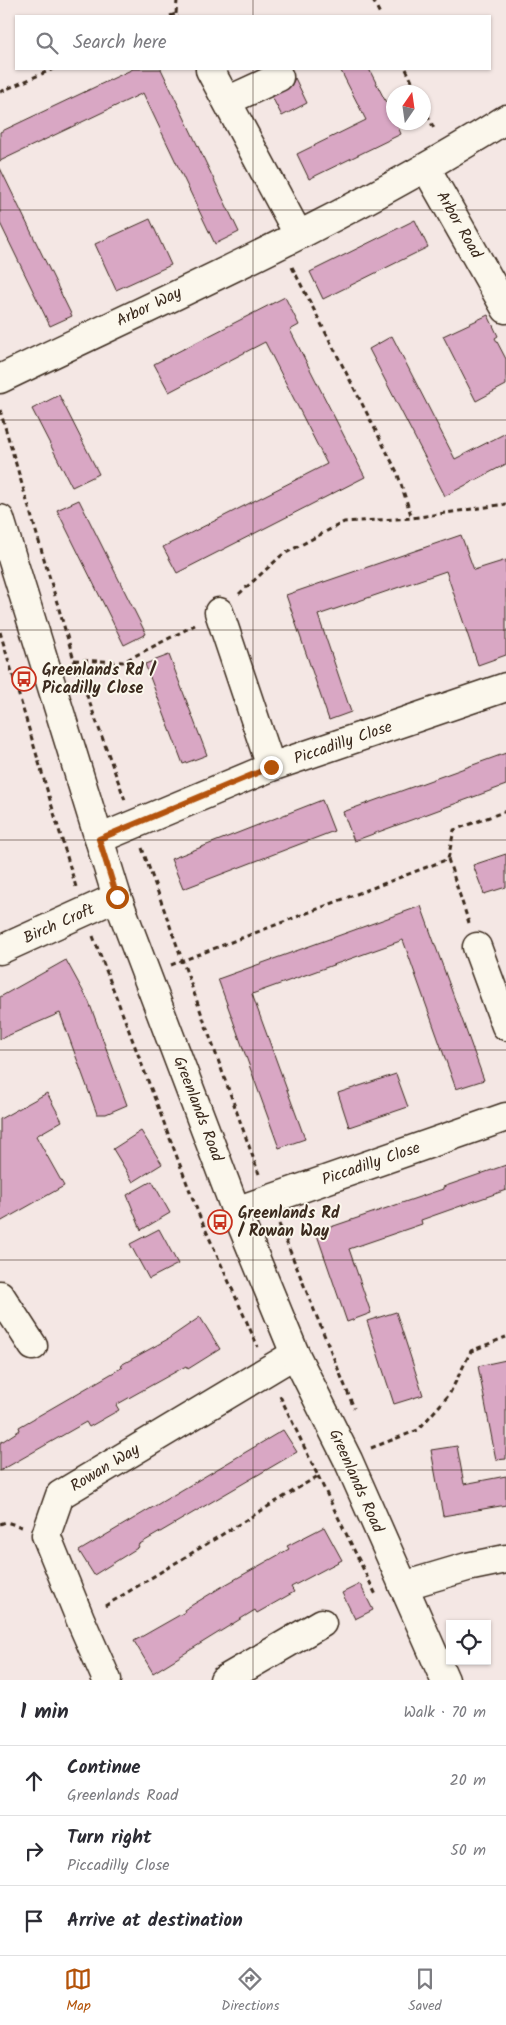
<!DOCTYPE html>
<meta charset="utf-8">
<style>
:root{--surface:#fff;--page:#f7f7f7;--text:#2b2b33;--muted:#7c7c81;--line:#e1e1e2;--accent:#b45309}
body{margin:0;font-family:Kalam,sans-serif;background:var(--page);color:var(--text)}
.controls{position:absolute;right:15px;bottom:15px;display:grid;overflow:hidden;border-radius:0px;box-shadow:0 1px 4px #0004}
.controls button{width:45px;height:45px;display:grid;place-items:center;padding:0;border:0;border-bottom:1px solid var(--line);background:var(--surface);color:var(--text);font:25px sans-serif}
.compass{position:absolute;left:386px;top:85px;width:45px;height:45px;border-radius:50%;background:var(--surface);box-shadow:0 1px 4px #0004;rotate:13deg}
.stop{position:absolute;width:15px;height:15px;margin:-11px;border:4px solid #b45309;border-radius:50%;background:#fff}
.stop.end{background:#b45309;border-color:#fff;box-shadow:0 1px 5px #0008}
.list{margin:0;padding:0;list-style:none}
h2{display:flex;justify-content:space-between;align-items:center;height:65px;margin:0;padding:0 20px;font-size:21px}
h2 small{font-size:16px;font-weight:400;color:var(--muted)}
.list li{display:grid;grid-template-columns:32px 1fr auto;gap:15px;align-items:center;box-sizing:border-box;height:70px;padding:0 20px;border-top:1px solid var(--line)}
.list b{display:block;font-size:19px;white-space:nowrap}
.list p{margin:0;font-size:16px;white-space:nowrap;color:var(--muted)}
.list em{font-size:16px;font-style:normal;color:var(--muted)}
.icon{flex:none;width:28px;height:28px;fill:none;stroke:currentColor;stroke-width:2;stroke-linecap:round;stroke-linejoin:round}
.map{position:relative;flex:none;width:506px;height:1680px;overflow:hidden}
.search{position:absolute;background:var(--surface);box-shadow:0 1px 4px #0004;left:15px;right:15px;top:15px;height:55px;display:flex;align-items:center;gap:12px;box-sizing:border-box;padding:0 18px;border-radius:0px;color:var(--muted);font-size:19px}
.sheet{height:275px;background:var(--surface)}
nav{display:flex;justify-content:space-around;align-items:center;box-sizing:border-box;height:70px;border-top:1px solid var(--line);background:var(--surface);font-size:14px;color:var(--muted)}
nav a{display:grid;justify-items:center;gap:2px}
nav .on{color:var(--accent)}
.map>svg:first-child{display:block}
</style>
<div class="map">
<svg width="506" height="1680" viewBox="0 0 506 1680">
<rect width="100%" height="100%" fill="#f4e7e4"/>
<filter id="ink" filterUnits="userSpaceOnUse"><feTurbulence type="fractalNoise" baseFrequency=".02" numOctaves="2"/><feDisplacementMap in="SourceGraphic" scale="10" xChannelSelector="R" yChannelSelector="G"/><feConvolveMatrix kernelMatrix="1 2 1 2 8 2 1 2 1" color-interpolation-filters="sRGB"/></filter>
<g filter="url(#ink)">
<path fill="#d9a7c4" stroke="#3b2a1e" d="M133,69H161L239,232L215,244L143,93L0,161V132Z
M340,69H369L394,118V122H396L401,134L309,179L297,154L366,120Z
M295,78L307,103L282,116L272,97L291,86Z
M0,168L72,316L50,326L0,223Z
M150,219L171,265L116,290L95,244Z
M415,220L428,247L323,299L310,272Z
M285,297L299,325L290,330L365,477L177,573L163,547L327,464L265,342L169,392L154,364Z
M488,315L498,336L495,338L506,359V385L476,401L443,336Z
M392,336L455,459L506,433V464L445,496L369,349Z
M59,395L99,474L72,487L32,409Z
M79,500L146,634L124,645L57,510Z
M461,535L474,570L506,560V655L478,665L446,571L318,615L351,712L329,720L286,595Z
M169,655L207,755L183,764L145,664Z
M506,753V785L354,841L343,812Z
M322,800L334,831L183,889L171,859Z
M506,854V887L484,894L473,865Z
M421,906L484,1080L456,1089L403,940L252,994L305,1139L279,1148L218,979Z
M66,960L89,1002L127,1105L106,1114H97L60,1013L0,1039V997Z
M396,1074L408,1107L349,1127L338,1093Z
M47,1093L62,1121L36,1136L64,1186L0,1222V1119Z
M141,1131L162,1164L133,1182L113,1149Z
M506,1165V1190L421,1220L422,1224L349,1249L371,1313L347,1322L316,1232L443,1189V1187Z
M152,1181L170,1213L141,1230L127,1195Z
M159,1229L178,1264L149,1279L130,1244Z
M396,1312L423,1395L394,1404L367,1321Z
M200,1317L220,1349L188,1369L186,1366L116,1405L119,1410L89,1427L86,1422L0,1471V1443L20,1430L19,1427L123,1367L121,1365L168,1339Z
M506,1360V1459L496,1460L478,1366Z
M283,1430L297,1452L138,1545L139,1547L94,1575L79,1551Z
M457,1446L464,1484L506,1476V1505L443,1516L431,1450Z
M324,1527L342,1560L291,1587L294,1592L257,1613L255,1610L153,1673L134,1641L185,1612L184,1610L223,1586L289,1549L287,1546Z
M360,1584L373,1610L355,1619L342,1593Z"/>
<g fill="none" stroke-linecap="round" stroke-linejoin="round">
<g stroke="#3b2a1e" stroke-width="31">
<path id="street" d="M210,70L298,234
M227,101L279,77
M426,168L506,309
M0,379C170,297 346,220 506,119
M219,612L271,767
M99,839L271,767L506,687
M477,947L506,1026
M0,950L117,897
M236,1211L506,1117
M0,1295L33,1346
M403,1586L467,1567L506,1559
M107,1680L81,1621L46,1535L60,1495L295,1354
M224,1680L322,1623"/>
</g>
<g stroke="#3b2a1e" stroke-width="31">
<path id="secondary" d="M0,519L117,897L236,1211L295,1354L348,1460L445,1680"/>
</g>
<path stroke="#3b2a1e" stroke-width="3" stroke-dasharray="5 4" stroke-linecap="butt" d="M373,0L381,16
M176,14L177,0
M170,16L176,14L178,16
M406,69L417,92
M0,92L53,69
M424,107L435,131
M292,267L397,472L412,518
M0,410L74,660L125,800
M239,594L282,555L344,522L412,518L506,504
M0,632L76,887
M74,660L123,662L195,625
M142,848L259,1174
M448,859L469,923
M93,936L199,1215L258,1347
M171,965L448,859L454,830L506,811
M279,1224L354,1408
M371,1448L418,1430L449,1395L471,1351L506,1337
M318,1476L377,1597
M0,1524L6,1522L22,1527
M105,1606L318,1476L279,1394"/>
<use href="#street" stroke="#fbf7ec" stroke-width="28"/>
<use href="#secondary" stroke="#fbf7ec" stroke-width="28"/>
</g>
</g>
<g fill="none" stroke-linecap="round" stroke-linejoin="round" filter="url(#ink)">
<path stroke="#b45309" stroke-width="6" d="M117,897L99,839L271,767"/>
</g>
<path fill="none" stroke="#3b2a1e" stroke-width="1" stroke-opacity="0.55" d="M253,0V16M253,69V1680M0,210H506M0,420H506M0,630H506M0,840H506M0,1050H506M0,1260H506M0,1470H506"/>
<defs>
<g id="bus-ring" transform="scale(1.25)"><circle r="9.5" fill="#fbf7ec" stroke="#c8321e" stroke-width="1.5"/><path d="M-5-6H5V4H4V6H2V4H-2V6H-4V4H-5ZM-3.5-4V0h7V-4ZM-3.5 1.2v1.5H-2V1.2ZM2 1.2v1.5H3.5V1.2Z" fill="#c8321e"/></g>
</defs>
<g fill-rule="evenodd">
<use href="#bus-ring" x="24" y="679"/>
<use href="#bus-ring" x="220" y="1222"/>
</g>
<g text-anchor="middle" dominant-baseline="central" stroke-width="4" stroke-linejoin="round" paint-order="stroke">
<g font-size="16" fill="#3b2a1e" stroke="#fbf7ec">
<text transform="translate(459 225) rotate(60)">Arbor Road</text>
<text transform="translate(149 307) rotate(-26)">Arbor Way</text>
<text transform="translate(343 743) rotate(-19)">Piccadilly Close</text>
<text transform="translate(59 924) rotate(-24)">Birch Croft</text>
<text transform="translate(198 1109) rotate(69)">Greenlands Road</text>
<text transform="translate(371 1164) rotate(-19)">Piccadilly Close</text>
<text transform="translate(105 1468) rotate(-31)">Rowan Way</text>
<text transform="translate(356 1481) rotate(66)">Greenlands Road</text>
</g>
<g font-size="16" font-weight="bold" fill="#3b2a1e" stroke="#fbf7ec" text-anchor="start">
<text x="42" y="670">Greenlands Rd /<tspan x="42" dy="18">Picadilly Close</tspan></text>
<text x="238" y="1213">Greenlands Rd<tspan x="238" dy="18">/ Rowan Way</tspan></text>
</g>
</g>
</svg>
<div class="controls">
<button><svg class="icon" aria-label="locate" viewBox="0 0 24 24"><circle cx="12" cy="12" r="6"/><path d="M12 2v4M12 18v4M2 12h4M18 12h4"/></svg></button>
</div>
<svg class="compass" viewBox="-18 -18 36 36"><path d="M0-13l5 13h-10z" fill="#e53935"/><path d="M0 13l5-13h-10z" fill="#7c7c81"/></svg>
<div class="stop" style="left:117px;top:897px"></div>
<div class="stop end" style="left:271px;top:767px"></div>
<div class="search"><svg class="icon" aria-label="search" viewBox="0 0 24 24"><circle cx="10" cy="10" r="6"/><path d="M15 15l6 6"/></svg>Search here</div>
</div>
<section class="sheet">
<h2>1 min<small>Walk · 70 m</small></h2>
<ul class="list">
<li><svg class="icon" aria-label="ahead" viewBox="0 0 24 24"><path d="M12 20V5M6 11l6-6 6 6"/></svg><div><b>Continue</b><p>Greenlands Road</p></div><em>20 m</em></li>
<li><svg class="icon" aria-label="right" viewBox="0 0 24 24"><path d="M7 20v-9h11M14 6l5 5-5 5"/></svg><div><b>Turn right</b><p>Piccadilly Close</p></div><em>50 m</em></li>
<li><svg class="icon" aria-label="arrive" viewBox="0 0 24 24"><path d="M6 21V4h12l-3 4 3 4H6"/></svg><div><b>Arrive at destination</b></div></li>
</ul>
</section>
<nav>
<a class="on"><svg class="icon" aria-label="map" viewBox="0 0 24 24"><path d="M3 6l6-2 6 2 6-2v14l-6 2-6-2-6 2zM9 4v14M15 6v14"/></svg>Map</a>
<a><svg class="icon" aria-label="directions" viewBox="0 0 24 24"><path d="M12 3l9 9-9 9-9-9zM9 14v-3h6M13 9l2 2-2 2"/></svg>Directions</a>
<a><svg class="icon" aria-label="saved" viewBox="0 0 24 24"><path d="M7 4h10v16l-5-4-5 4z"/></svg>Saved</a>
</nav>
